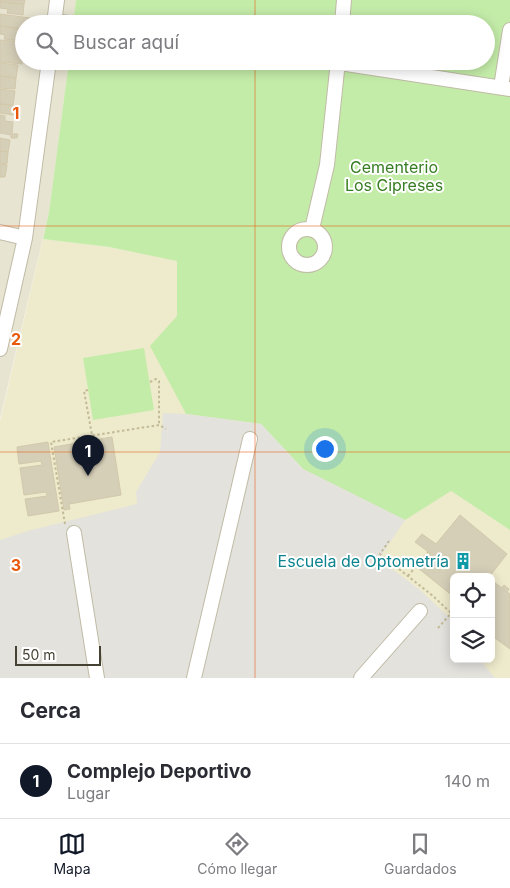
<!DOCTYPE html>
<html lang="es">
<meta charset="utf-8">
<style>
:root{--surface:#fff;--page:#f7f7f7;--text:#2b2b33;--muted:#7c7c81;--line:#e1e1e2;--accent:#111827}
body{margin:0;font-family:Inter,sans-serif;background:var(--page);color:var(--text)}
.controls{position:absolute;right:15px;bottom:15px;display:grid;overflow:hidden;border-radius:8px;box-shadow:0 2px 12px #0003}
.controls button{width:45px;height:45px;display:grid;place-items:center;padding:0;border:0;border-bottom:1px solid var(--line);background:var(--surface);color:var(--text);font:25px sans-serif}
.scale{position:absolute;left:15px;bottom:12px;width:86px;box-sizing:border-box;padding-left:5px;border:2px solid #464233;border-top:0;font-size:14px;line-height:18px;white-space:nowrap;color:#464233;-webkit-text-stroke:4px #fff;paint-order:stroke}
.you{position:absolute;left:324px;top:448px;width:18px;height:18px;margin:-12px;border:4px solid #fff;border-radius:50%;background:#1a73e8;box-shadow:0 0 0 8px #1a73e833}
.badge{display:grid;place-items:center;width:32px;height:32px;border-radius:50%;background:var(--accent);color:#fff;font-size:16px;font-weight:700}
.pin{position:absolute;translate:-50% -41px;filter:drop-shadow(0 1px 2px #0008)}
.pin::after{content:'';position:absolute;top:26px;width:18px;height:15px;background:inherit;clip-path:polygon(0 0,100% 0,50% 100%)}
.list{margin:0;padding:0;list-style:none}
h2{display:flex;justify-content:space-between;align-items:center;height:65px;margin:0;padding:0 20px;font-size:21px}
h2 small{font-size:16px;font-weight:400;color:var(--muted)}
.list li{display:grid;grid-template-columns:32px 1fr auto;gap:15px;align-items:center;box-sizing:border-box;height:75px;padding:0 20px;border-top:1px solid var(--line)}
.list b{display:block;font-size:19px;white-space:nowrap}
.list p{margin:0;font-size:16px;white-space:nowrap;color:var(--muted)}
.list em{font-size:16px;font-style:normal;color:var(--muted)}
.icon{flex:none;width:28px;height:28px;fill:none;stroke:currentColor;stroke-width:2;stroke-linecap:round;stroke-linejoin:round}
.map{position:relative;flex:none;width:510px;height:678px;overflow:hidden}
.search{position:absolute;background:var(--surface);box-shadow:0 2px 12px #0003;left:15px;right:15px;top:15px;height:55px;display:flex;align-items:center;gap:12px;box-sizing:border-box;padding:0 18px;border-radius:28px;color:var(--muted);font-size:19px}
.sheet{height:140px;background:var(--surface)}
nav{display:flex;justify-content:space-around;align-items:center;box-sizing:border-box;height:70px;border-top:1px solid var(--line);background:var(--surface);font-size:14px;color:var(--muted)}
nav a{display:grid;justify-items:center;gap:2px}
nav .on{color:var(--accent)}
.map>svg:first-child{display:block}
</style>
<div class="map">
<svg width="510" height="678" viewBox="0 0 510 678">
<rect width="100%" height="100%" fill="#f4f1e4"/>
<path fill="#e8e4d2" d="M0,0H76L73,24H24V61H69L49,212L0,418Z"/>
<path fill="#eeeacc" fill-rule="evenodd" d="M43,239L108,247L177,260V316L261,424L303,469L451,491L510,530V678H0V422ZM454,577H491V659H454Z"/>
<path fill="#c4eca9" d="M76,0H510V530L451,491L405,520L303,469L261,424L186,414L150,346L177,316V261L109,247L43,239L49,212L69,61H486V24H73Z
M144,348L154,410L93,420L83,358Z"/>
<path fill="#e4e2dd" d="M163,413L186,414L261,424L303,469L405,520L379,559L420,590L454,622V659H479L495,678H0V540L31,530L137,504L136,492L160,452Z"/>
<path fill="#d6cfb8" stroke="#d2c8ab" d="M0,0H25L24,4L0,2Z
M0,2L24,4L23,15L7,13L8,9L0,8Z
M0,14L30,18L29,24H24L22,29L0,26Z
M0,26L24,29V41L4,39L5,35L0,34Z
M0,40L24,42L22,64L0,62Z
M0,63L18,65L16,78L0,76Z
M0,76L16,78L15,89L0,88Z
M0,89L15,91L13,105L0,104Z
M0,104L13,105V115L0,113Z
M0,115L5,116V121L13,122L12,134H18L17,138H11V135L0,133Z
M0,138L10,140L8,152L0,151Z
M0,151L8,152L7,164L0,163Z
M0,164L7,165L5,177H0Z
M112,437L121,495L69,504L70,509L64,510L54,447Z
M48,442L59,511L28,516L25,499L47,496L46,492L24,495L20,468L42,465L41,461L19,464L17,447Z
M460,515L507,554L489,577H454V597L418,568L430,553L415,542L422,534L436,544Z
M491,580L502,588L504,585L509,589L507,592L510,594V649L491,635Z"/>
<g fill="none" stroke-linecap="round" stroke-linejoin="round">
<g stroke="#c0bba6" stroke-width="16">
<path id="minor" d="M55,21L74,24
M54,24L57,0
M342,24L344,0
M327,61L510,89
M501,87L510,30
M289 247a18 18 0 1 1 36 0a18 18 0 1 1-36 0Z
M312,229L327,165L338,61
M0,232L25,238
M0,349L25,238L49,61
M74,533L97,678
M194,678L250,439
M361,678L420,611"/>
</g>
<path stroke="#c3ba96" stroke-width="2" stroke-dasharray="2.5 2.5" stroke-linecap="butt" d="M150,382L156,379L159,381V425
M88,390L84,391L92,435
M65,524L51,442L159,425L166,429
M389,541L380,554L433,596L451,613
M408,576L428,552
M438,628L454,610"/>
<use href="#minor" stroke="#fff" stroke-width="14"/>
</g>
<path fill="none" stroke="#e8590c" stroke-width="1" stroke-opacity="0.55" d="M255,0V24M255,61V678M0,226H510M0,452H510"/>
<defs>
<g id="building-bare" transform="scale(1.35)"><path d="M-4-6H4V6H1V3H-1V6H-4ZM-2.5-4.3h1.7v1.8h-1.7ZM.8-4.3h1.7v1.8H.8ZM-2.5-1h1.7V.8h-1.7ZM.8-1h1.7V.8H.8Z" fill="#0f9aa8" stroke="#fff" stroke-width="2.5" paint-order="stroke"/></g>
</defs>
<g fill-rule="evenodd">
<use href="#building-bare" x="463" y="561"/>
</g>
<g text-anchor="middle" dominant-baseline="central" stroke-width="4" stroke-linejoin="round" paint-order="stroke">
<g font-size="16" fill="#377d22" stroke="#fff">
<text x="394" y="167">Cementerio<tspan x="394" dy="18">Los Cipreses</tspan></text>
</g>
<g font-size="16" fill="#0d838f" stroke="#fff" text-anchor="end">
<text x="449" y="561">Escuela de Optometría</text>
</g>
</g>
<g font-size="16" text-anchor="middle" font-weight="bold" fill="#e8590c" stroke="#fff" stroke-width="4" stroke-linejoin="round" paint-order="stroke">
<text x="16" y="119">1</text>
<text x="16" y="345">2</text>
<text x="16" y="571">3</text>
</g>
</svg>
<div class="controls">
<button><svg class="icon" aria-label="locate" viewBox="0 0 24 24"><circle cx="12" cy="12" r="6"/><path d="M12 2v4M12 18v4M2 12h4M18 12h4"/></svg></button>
<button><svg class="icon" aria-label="layers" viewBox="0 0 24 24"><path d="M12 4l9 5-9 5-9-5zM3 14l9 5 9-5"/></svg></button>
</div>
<div class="scale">50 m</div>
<div class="you"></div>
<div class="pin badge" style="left:88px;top:476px">1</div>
<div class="search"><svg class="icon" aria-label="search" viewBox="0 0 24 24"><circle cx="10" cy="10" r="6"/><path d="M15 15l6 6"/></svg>Buscar aquí</div>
</div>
<section class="sheet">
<h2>Cerca<small></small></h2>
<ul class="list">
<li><span class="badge">1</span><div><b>Complejo Deportivo</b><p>Lugar</p></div><em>140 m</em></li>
</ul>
</section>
<nav>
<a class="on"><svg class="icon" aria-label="map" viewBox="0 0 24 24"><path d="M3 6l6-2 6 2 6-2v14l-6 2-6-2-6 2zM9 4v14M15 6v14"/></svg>Mapa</a>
<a><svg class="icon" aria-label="directions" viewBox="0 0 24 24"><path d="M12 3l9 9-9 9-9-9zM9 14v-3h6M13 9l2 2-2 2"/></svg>Cómo llegar</a>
<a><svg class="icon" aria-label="saved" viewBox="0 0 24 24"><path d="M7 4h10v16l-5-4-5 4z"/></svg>Guardados</a>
</nav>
